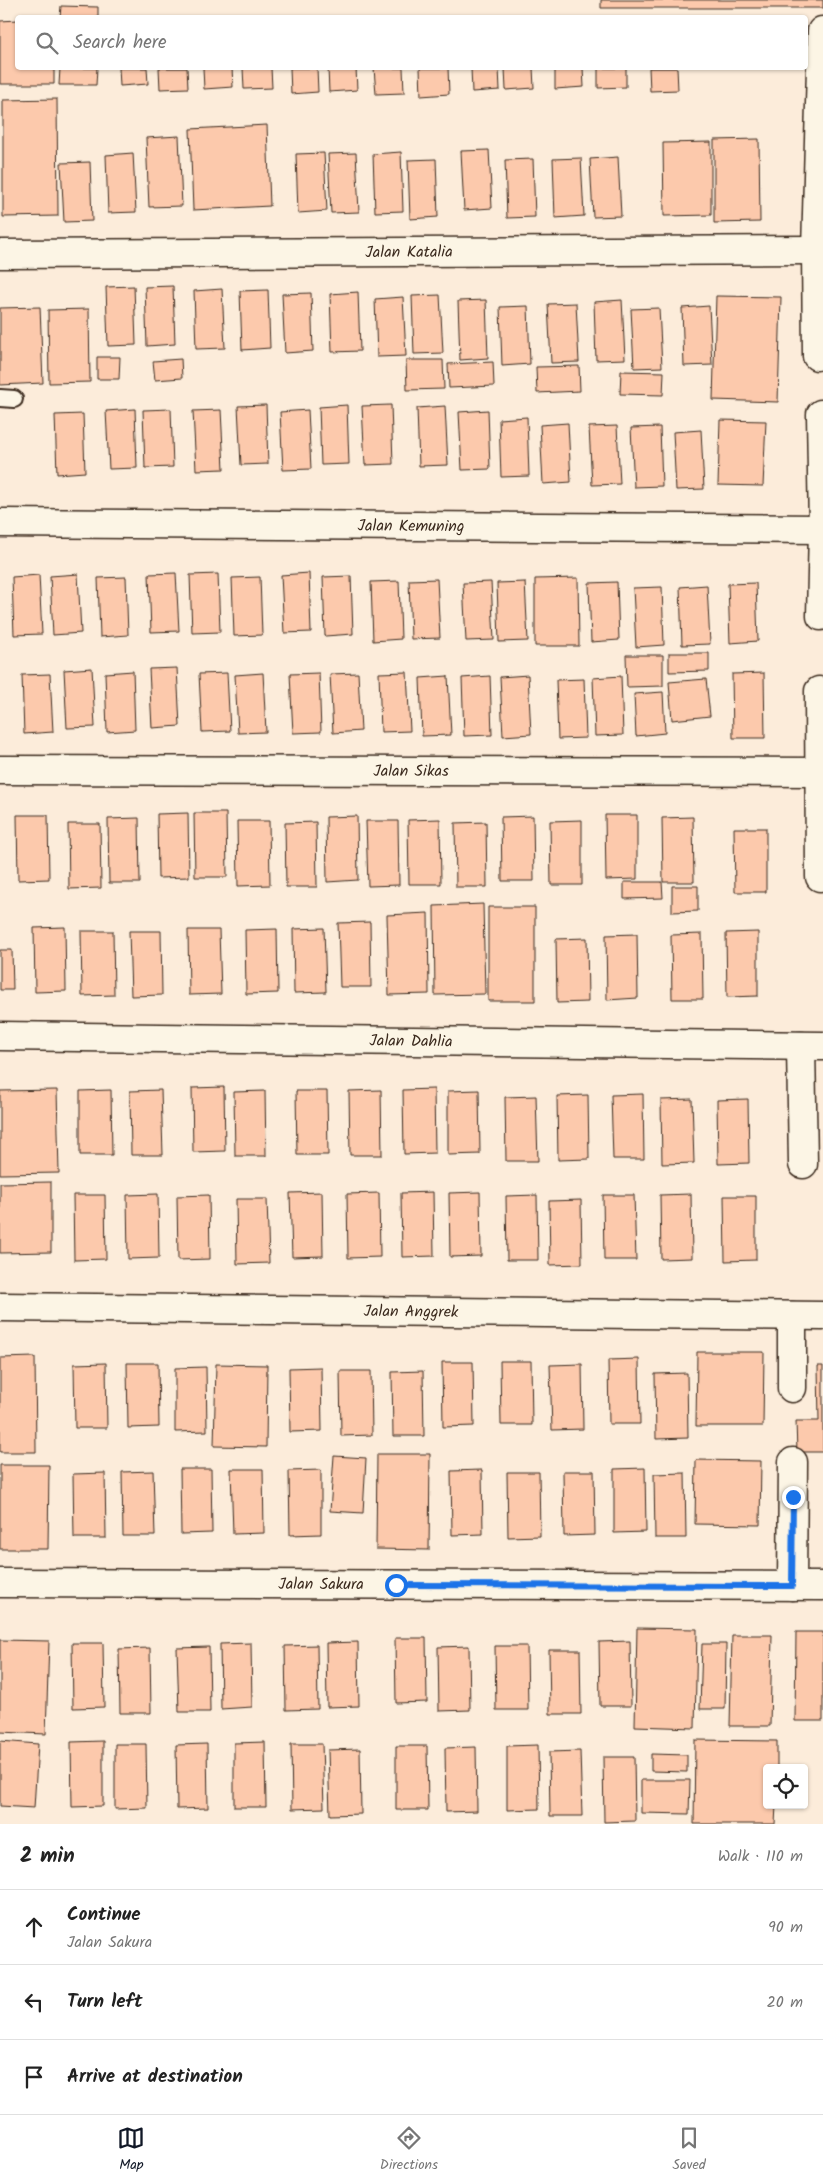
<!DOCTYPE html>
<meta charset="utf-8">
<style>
:root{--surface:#fff;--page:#f2f2f2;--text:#222;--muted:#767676;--line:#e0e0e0;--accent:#111827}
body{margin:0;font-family:Kalam,sans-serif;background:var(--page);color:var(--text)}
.controls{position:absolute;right:15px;bottom:15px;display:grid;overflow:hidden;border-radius:5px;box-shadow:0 1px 4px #0004}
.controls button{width:45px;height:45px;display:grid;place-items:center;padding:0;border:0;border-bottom:1px solid var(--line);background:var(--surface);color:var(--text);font:25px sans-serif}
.stop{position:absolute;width:15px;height:15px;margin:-11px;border:4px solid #1a73e8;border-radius:50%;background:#fff}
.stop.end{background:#1a73e8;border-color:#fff;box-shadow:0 1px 5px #0008}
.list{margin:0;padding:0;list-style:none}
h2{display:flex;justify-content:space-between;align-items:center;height:65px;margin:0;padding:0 20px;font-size:21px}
h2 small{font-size:16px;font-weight:400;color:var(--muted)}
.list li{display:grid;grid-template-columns:32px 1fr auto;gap:15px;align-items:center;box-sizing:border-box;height:75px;padding:0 20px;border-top:1px solid var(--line)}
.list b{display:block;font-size:19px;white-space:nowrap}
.list p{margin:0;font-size:16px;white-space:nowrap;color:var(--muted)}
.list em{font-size:16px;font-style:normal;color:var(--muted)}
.icon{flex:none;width:28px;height:28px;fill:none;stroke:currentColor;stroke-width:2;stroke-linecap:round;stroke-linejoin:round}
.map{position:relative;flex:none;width:823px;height:1824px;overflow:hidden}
.search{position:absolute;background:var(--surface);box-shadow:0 1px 4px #0004;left:15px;right:15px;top:15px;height:55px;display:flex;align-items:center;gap:12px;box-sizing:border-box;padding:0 18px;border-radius:5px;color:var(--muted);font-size:19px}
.sheet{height:290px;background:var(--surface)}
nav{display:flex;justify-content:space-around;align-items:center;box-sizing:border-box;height:70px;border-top:1px solid var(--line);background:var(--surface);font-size:14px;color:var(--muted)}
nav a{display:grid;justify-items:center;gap:2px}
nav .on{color:var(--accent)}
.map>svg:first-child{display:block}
</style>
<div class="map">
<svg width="823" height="1824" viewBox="0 0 823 1824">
<rect width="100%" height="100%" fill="#fcecda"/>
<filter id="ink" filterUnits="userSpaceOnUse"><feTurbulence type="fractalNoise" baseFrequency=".02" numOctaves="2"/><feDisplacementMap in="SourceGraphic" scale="10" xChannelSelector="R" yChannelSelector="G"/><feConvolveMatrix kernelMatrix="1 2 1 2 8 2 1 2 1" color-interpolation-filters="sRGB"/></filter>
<g filter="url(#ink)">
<path fill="#fcc9ac" stroke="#3b2a1e" d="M601,0H823V8H601Z
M61,6L98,7V18H60Z
M18,20V68H54V84H0V21Z
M60,68H97L96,85H59Z
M119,68H147L148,84L120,86Z
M159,68H187L188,88L160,89Z
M203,68H232L233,87L204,89Z
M243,68H271L272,88L244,89Z
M290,68H317L318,92L291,94Z
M328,68H356L357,90L329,92Z
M374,68H403L404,93L376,94Z
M420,68H448L449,94L421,96Z
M471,68H499L500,90L472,92Z
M505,68H533L534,88L506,90Z
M555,68H583L584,87L555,89Z
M598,68H626V87L598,88Z
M649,68H677L678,90L650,91Z
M57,99L58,216L3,217V100Z
M267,125L270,206L193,210L190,129Z
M179,136L182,206L149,207L146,138Z
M759,139L760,222L714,223V140Z
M711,142V215L664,216L663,143Z
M489,150L492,208L464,210L461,151Z
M401,152L403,211L375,212L373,154Z
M133,153L136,212L108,213L106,155Z
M324,153L327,211L298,213L296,154Z
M356,153L359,212L331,213L328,154Z
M618,157L621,216L593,217L590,159Z
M581,158L584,216L555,218L553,159Z
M436,159L438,217L410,219L408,160Z
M533,159L535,217L507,218L505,160Z
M90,162L92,221L64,222L61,163Z
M134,286L136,345L108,346L106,287Z
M173,286L175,344L147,346L145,287Z
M222,289L225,348L196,349L194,291Z
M268,290L270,348L242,350L240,291Z
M358,292L360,351L332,352L330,294Z
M311,293L313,351L285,353L282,294Z
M440,295L443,353L414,354L412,296Z
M716,296L781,297L778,402L713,400Z
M403,297L406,356L377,357L375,299Z
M486,300L488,358L460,360L458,301Z
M622,300L625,359L596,360L594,302Z
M576,303L579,362L551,363L548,304Z
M528,306L530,364L502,366L500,307Z
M709,306L712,365L684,366L682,308Z
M40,307L43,383L0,385V308Z
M659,308L662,367L634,368L631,309Z
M89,309L90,382L49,383L48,310Z
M97,357H120L119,379H97Z
M181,359L182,378L155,380L153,361Z
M406,360H443L444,389L407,390Z
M493,362L494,386L449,388L448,364Z
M579,366L580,391L537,393L536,367Z
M621,371L664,372L663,395L620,394Z
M266,405L268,464L241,465L238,406Z
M347,405L349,464L321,465L319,407Z
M391,405L393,464L365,465L362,406Z
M445,406L448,465L419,466L417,408Z
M135,409L137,468L109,469L106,411Z
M171,409L173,467L145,468L143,410Z
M221,410L224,469L196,470L193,411Z
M308,410L311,469L283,470L280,412Z
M488,410L490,469L462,470L459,412Z
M83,414L85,472L57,474L55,415Z
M527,417L529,476L501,477L499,419Z
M720,420L766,421L763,486L718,485Z
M568,423L571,482L543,484L540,425Z
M617,426L620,484L592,485L589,427Z
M660,427L662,486L634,487L631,428Z
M701,430L704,489L676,490L673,432Z
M176,573L179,631L151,632L149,574Z
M309,573L311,632L284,633L281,575Z
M78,574L81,633L53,635L50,576Z
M218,574L220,632L192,633L190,575Z
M39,575L42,634L14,635L12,577Z
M351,576L353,634L325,636L323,577Z
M126,577L128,635L100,637L98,578Z
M260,577L262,635L234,636L232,578Z
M578,578L579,646H535V579Z
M437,579L440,638L411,639L409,580Z
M399,581L401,639L373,641L371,582Z
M491,582L494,640L466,641L463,583Z
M525,582L528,641L499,642L497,583Z
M617,582L619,640L591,642L589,583Z
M756,583L758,641L730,643L728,584Z
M707,585L710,644L682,645L680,587Z
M662,587L664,645L636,647L633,588Z
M669,653H709V671L669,672Z
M626,655H663V686L627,687Z
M92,668L95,727L67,728L64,670Z
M177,668L180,726L152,728L149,669Z
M133,671L135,730L107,732L105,673Z
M407,672L410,731L381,732L379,673Z
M227,673L230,731L202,732L199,674Z
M263,673L266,732L238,733L235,675Z
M319,673L321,732L293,733L290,674Z
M358,673L361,731L333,733L330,674Z
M764,673L765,738H733L732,674Z
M50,674L53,732L24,734L22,675Z
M528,675L531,734L503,736L500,677Z
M448,676L451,735L422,736L420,678Z
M490,676L492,735L464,736L462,678Z
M621,676L623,735L595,736L593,678Z
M584,679L586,738L558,739L556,680Z
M706,679L710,716L672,720L669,682Z
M663,692L665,733L636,736L634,694Z
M188,813L189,877L158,878L157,814Z
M194,813H226L227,877H195Z
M17,815H48L49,879L18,880Z
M605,815H637V879L606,880Z
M357,816L358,880L327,882L326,817Z
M533,816L534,881H502L501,817Z
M693,817L694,882H663L662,818Z
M139,818L140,883H109L108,819Z
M440,819L441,884H409L408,820Z
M582,820V885H551L550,821Z
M237,821H269L270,885L238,886Z
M366,821H398L399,885L368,886Z
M316,822L317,887H286L285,823Z
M486,822L487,887H456L455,823Z
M68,824H100L101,888L69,889Z
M734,828H766V892H735Z
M624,882H662L663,898L624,899Z
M672,886H698V911L672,912Z
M483,904L485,994L435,995L434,906Z
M488,907H535V1001H488Z
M428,913L429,994L389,995L387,915Z
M370,922L371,987H340L338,923Z
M65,927L66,991L35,992L34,928Z
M324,928L326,992L294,993L293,929Z
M277,929L278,993L246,994L245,930Z
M188,930H219L221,994L189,995Z
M81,931H113L114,995L82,996Z
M129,931H161L162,995L131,996Z
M758,932V996L727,997L726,933Z
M637,934L638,998L607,1000L606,935Z
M702,934L703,999H672L671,935Z
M587,938L588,1002L557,1003L556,939Z
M0,950H12L13,990H0Z
M224,1087L225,1151L193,1152L192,1088Z
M434,1089L435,1153L404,1154L403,1090Z
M57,1090L59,1173L0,1174V1091Z
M111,1090L112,1155H80V1091Z
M161,1090L163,1155H131L130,1091Z
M381,1090L382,1155H350L349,1091Z
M479,1090L480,1154L448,1155V1091Z
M265,1091L266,1156H235L234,1092Z
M296,1091H327L328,1155H297Z
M643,1094L644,1159H613L611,1095Z
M588,1095L589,1159L558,1160L557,1096Z
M536,1096L538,1161H506L505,1097Z
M692,1099L694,1163L662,1164L661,1100Z
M748,1099L749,1163L718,1164L717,1100Z
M51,1182V1252L0,1253V1183Z
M322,1192L323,1256L292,1257L290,1193Z
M433,1192L434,1256L402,1257L401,1193Z
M480,1192L481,1256L450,1257L449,1193Z
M379,1193L380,1257L348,1258L347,1194Z
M158,1194L159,1258L128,1259L127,1195Z
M691,1194L692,1258L661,1259L660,1195Z
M73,1195H105L106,1259L74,1260Z
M209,1195L210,1259L178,1260L177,1196Z
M537,1195L538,1260H507L506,1196Z
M603,1195H634L636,1260H604Z
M724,1196H756V1260L725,1261Z
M236,1199H267L269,1263L237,1264Z
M581,1200L582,1264L550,1265L549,1201Z
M697,1352H764L763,1426H696Z
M35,1357L36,1452H0V1358Z
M639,1359L640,1424H609L608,1360Z
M500,1361H531L532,1425H501Z
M442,1362H473L474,1426L443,1427Z
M106,1363L107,1428H75L74,1364Z
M127,1363H158L159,1427L128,1428Z
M216,1364L267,1365L266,1447L214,1446Z
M582,1364L583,1429L552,1430L550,1365Z
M818,1366H823V1452H797L796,1421H819Z
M206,1367L207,1431L175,1432V1368Z
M321,1367L322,1431L290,1432L289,1368Z
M340,1371H371L372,1435L341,1436Z
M423,1371L424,1436H393L392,1372Z
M687,1373L688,1438L656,1439L655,1374Z
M377,1454H430L429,1550L376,1549Z
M334,1456L366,1458L363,1513L330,1511Z
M696,1460L761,1461L760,1525L695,1524Z
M0,1465H49L48,1549H0Z
M645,1468L646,1532L614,1533V1469Z
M180,1469H211L212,1533L181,1534Z
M231,1469H263L264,1533L233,1534Z
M321,1470V1534L290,1535L289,1471Z
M482,1470L483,1534L452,1535L451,1471Z
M153,1471L155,1536H123L122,1472Z
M563,1471H594L595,1535L564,1536Z
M507,1472H539L540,1536L508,1537Z
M105,1473L106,1538H74L73,1474Z
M685,1473L686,1538H655L654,1474Z
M637,1628L697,1629L695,1728L635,1726Z
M796,1632H823V1721H795Z
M732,1635H772L770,1726H730Z
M395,1638H426L427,1702L396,1703Z
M0,1640L49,1641L46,1734L0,1732Z
M630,1641L631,1706H600L599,1642Z
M358,1642L359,1706L327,1707L326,1643Z
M72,1643H103L104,1707L73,1708Z
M251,1643L252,1707L221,1709L220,1644Z
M702,1644H726L725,1709H700Z
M317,1645L318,1709L286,1710L285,1646Z
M469,1646L470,1710L439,1711L438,1647Z
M495,1646H527L528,1710H496Z
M209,1647L210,1712H179L177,1648Z
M150,1648L151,1713H120L119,1649Z
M549,1650H580L581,1714H550Z
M695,1740L777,1741V1768H767V1805H776L775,1824H694Z
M0,1741L38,1744L34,1808L0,1806Z
M103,1741V1806L72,1807L71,1742Z
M265,1742L266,1807H234V1743Z
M115,1744H146L147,1808L115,1809Z
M207,1744L208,1808L177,1809L176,1745Z
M291,1744H322L324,1808L292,1809Z
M538,1745L539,1809L507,1810V1746Z
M396,1746H427L428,1810H396Z
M476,1747L477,1811L446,1812L445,1748Z
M360,1749L361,1814L330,1815L328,1750Z
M580,1751L582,1816H550L549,1752Z
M651,1754L687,1755V1772L651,1771Z
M603,1757H634L635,1821L604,1822Z
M641,1780H690L689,1814L641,1813Z"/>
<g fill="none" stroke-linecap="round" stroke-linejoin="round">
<g stroke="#3b2a1e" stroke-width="20">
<path id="lane" d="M0,398L14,399"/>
</g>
<g stroke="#3b2a1e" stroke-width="31">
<g id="street">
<path id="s1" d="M0,254L816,250"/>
<path d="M817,356L816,250L822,31"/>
<path d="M821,414L823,529L821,616"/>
<path id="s2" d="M0,523L823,529"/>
<path d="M819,691L820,877"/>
<path id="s3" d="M0,770L823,772"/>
<path id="s4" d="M0,1036L823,1046"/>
<path d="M801,1046L803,1164"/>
<path id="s5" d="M0,1307L823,1316"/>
<path d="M792,1316V1388"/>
<path id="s6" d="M0,1583L823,1586"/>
<path d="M792,1586L793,1462"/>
</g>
</g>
<use href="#lane" stroke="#fcf5e5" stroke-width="16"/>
<use href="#street" stroke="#fcf5e5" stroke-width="28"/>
</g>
</g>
<g fill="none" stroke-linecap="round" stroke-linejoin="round" filter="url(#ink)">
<path stroke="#1a73e8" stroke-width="6" d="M396,1585L792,1586L793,1497"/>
</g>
<g text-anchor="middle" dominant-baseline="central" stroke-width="5" stroke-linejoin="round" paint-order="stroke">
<g font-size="16" fill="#3b2a1e" stroke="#fcf5e5">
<text stroke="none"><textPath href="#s1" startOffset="409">Jalan Katalia</textPath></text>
<text stroke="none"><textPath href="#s2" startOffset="411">Jalan Kemuning</textPath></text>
<text stroke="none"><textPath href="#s3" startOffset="411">Jalan Sikas</textPath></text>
<text stroke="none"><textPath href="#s4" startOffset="411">Jalan Dahlia</textPath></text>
<text stroke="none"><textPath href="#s5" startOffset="411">Jalan Anggrek</textPath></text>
<text stroke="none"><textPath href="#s6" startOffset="321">Jalan Sakura</textPath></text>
</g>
</g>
</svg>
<div class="controls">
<button><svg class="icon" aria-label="locate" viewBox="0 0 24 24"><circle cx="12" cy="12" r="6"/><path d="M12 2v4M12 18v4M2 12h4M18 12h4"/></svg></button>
</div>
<div class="stop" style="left:396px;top:1585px"></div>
<div class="stop end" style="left:793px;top:1497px"></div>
<div class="search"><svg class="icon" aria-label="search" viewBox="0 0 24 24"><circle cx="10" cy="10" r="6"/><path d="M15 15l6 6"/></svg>Search here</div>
</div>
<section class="sheet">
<h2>2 min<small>Walk · 110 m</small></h2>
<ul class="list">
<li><svg class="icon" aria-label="ahead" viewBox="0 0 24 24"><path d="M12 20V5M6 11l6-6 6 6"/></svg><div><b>Continue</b><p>Jalan Sakura</p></div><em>90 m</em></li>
<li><svg class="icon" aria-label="left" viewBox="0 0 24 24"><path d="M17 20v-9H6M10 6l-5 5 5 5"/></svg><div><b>Turn left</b></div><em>20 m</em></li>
<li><svg class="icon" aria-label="arrive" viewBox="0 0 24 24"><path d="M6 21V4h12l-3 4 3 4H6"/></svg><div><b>Arrive at destination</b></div></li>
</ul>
</section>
<nav>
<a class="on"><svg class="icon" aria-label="map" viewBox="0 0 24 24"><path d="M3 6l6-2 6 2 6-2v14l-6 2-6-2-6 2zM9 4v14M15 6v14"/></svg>Map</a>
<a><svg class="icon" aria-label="directions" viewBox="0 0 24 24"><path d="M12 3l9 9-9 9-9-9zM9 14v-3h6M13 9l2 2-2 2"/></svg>Directions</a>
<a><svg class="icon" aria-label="saved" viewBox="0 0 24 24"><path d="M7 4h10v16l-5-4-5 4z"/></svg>Saved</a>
</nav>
